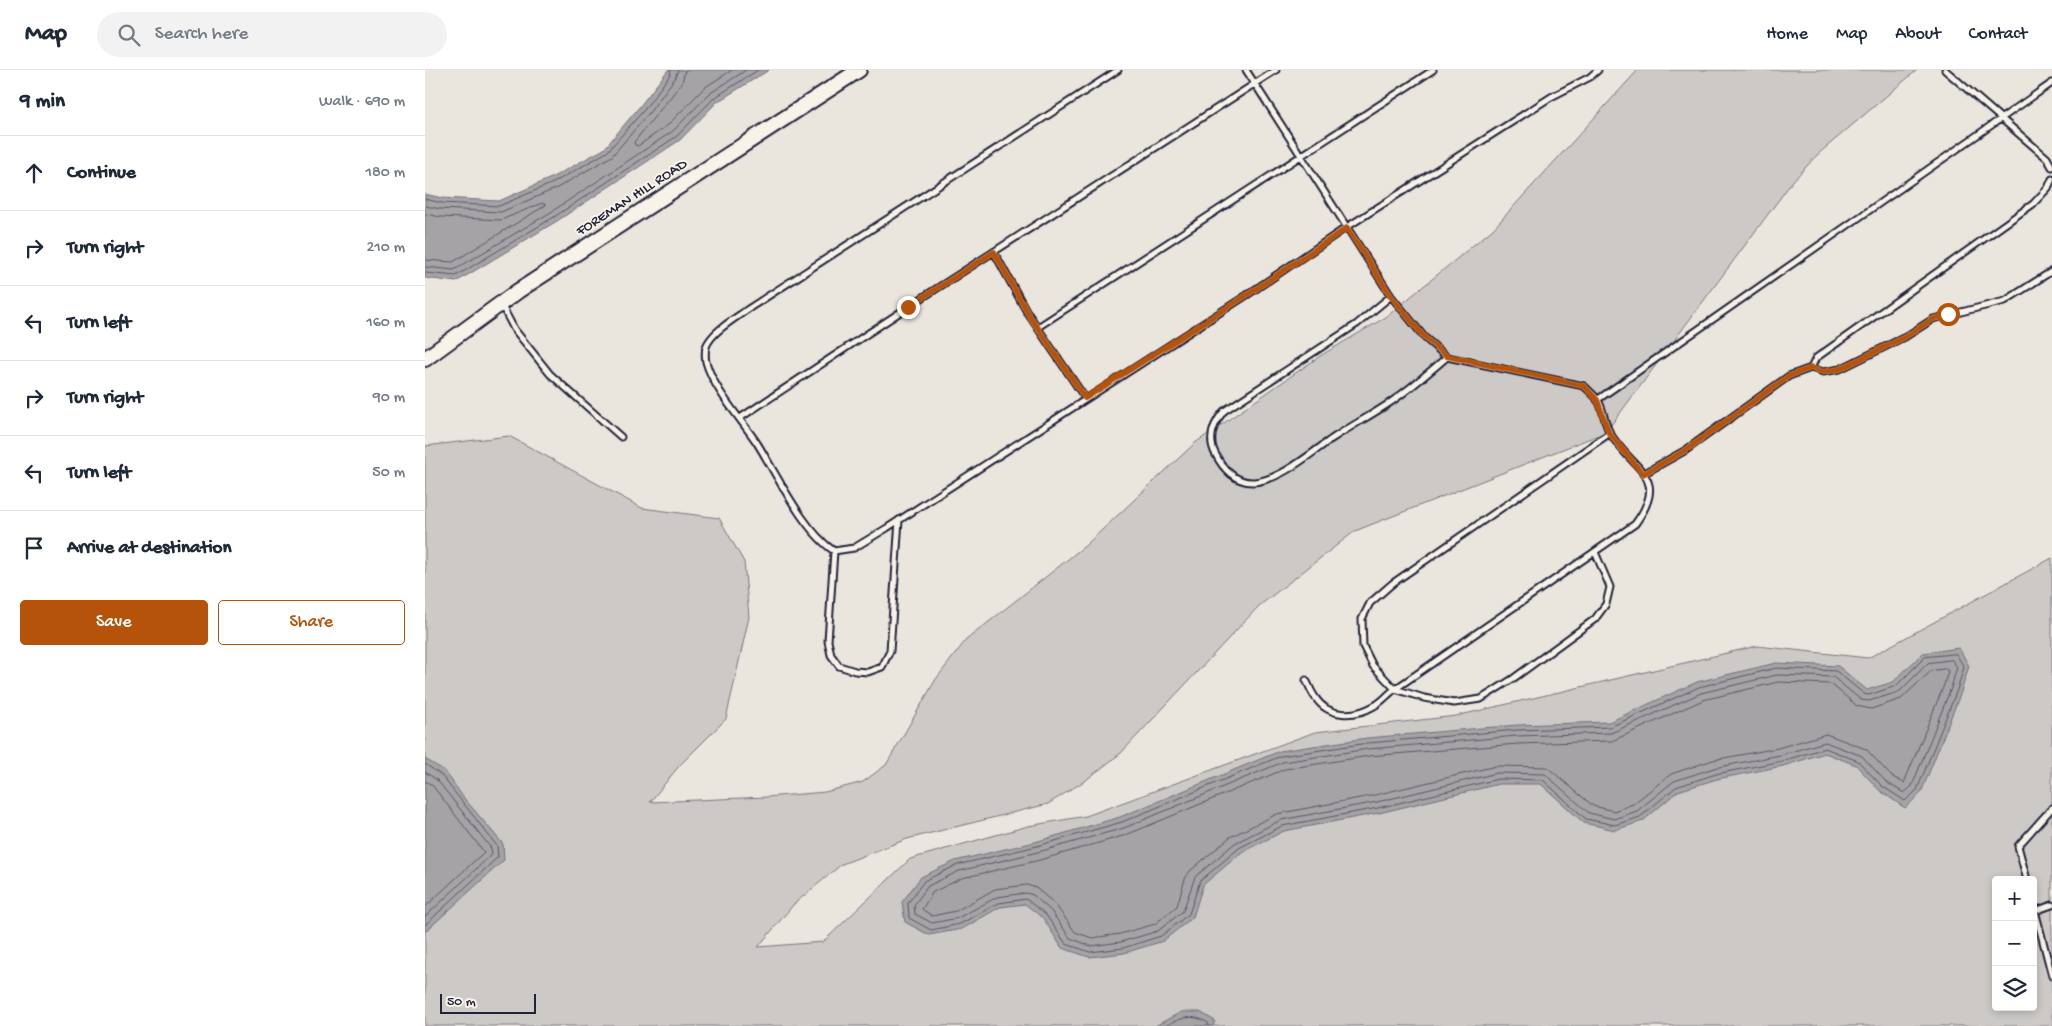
<!DOCTYPE html>
<meta charset="utf-8">
<style>
:root{--surface:#fff;--page:#f2f2f3;--text:#1f2937;--muted:#747a83;--line:#e0e1e3;--accent:#b45309}
body{margin:0;font-family:"Gochi Hand",sans-serif;background:var(--page);color:var(--text)}
.controls{position:absolute;right:15px;bottom:15px;display:grid;overflow:hidden;border-radius:5px;box-shadow:0 2px 8px #0003}
.controls button{width:45px;height:45px;display:grid;place-items:center;padding:0;border:0;border-bottom:1px solid var(--line);background:var(--surface);color:var(--text);font:25px sans-serif}
.scale{position:absolute;left:15px;bottom:12px;width:96px;box-sizing:border-box;padding-left:5px;border:2px solid #22223b;border-top:0;font-size:14px;line-height:18px;white-space:nowrap;color:#22223b;-webkit-text-stroke:4px #f7f3e8;paint-order:stroke}
.stop{position:absolute;width:15px;height:15px;margin:-11px;border:4px solid #b45309;border-radius:50%;background:#fff}
.stop.end{background:#b45309;border-color:#fff;box-shadow:0 1px 5px #0008}
.list{margin:0;padding:0;list-style:none}
h2{display:flex;justify-content:space-between;align-items:center;height:65px;margin:0;padding:0 20px;font-size:21px}
h2 small{font-size:16px;font-weight:400;color:var(--muted)}
.list li{display:grid;grid-template-columns:32px 1fr auto;gap:15px;align-items:center;box-sizing:border-box;height:75px;padding:0 20px;border-top:1px solid var(--line)}
.list b{display:block;font-size:19px;white-space:nowrap}
.list em{font-size:16px;font-style:normal;color:var(--muted)}
.actions{display:flex;gap:10px;padding:15px 20px}
.actions a{flex:1;padding:11px 0;border:1px solid var(--accent);border-radius:5px;text-align:center;font-size:18px;color:var(--accent)}
.actions .main{background:var(--accent);color:#fff}
.icon{flex:none;width:28px;height:28px;fill:none;stroke:currentColor;stroke-width:2;stroke-linecap:round;stroke-linejoin:round}
.map{position:relative;flex:none;width:1627px;height:956px;overflow:hidden}
header{display:flex;align-items:center;gap:30px;box-sizing:border-box;height:70px;padding:0 25px;background:var(--surface);border-bottom:1px solid var(--line)}
header strong{font-size:24px}
nav{display:flex;gap:28px;margin-inline-start:auto;font-size:18px}
.search{width:350px;height:45px;background:var(--page);display:flex;align-items:center;gap:12px;box-sizing:border-box;padding:0 18px;border-radius:28px;color:var(--muted);font-size:19px}
main{display:flex}
aside{flex:1;background:var(--surface)}
.map>svg:first-child{display:block}
</style>
<header>
<strong>Map</strong>
<div class="search"><svg class="icon" aria-label="search" viewBox="0 0 24 24"><circle cx="10" cy="10" r="6"/><path d="M15 15l6 6"/></svg>Search here</div>
<nav><a>Home</a><a>Map</a><a>About</a><a>Contact</a></nav>
</header>
<main>
<aside>
<h2>9 min<small>Walk · 690 m</small></h2>
<ul class="list">
<li><svg class="icon" aria-label="ahead" viewBox="0 0 24 24"><path d="M12 20V5M6 11l6-6 6 6"/></svg><div><b>Continue</b></div><em>180 m</em></li>
<li><svg class="icon" aria-label="right" viewBox="0 0 24 24"><path d="M7 20v-9h11M14 6l5 5-5 5"/></svg><div><b>Turn right</b></div><em>210 m</em></li>
<li><svg class="icon" aria-label="left" viewBox="0 0 24 24"><path d="M17 20v-9H6M10 6l-5 5 5 5"/></svg><div><b>Turn left</b></div><em>160 m</em></li>
<li><svg class="icon" aria-label="right" viewBox="0 0 24 24"><path d="M7 20v-9h11M14 6l5 5-5 5"/></svg><div><b>Turn right</b></div><em>90 m</em></li>
<li><svg class="icon" aria-label="left" viewBox="0 0 24 24"><path d="M17 20v-9H6M10 6l-5 5 5 5"/></svg><div><b>Turn left</b></div><em>50 m</em></li>
<li><svg class="icon" aria-label="arrive" viewBox="0 0 24 24"><path d="M6 21V4h12l-3 4 3 4H6"/></svg><div><b>Arrive at destination</b></div></li>
</ul>
<div class="actions"><a class="main">Save</a><a>Share</a></div>
</aside>
<div class="map">
<svg width="1627" height="956" viewBox="0 0 1627 956">
<rect width="100%" height="100%" fill="#eae6de"/>
<filter id="ink" filterUnits="userSpaceOnUse"><feTurbulence type="fractalNoise" baseFrequency=".02" numOctaves="2"/><feDisplacementMap in="SourceGraphic" scale="10" xChannelSelector="R" yChannelSelector="G"/><feConvolveMatrix kernelMatrix="1 2 1 2 8 2 1 2 1" color-interpolation-filters="sRGB"/></filter>
<g filter="url(#ink)">
<path fill="#cdc9c6" stroke="#787680" fill-rule="evenodd" d="M1213,0H1492L1392,85L1367,112L1181,362L930,461L834,536L696,683L661,710L623,734L482,769L417,794L369,834L333,877L398,872L485,789L603,756L661,746L890,662L1031,646L1332,576L1443,588L1627,488V956H0V376L84,366L217,438L294,448L319,492L324,547L301,649L254,696L225,732L341,727L400,722L438,712L461,695L511,609L541,570L661,475L770,373L895,286L961,247L1068,159ZM1571,810H1608V937H1571Z"/>
<path fill="#a6a3a6" stroke="#716f7b" d="M243,0H344L292,32L255,70L132,151L31,212L0,208V124L17,128L74,131L126,108L179,79L215,36Z
M1534,578L1544,596L1536,622L1496,723L1480,738L1454,720L1431,695L1400,683L1358,696L1292,709L1253,721L1218,751L1190,760L1159,753L1116,714H1074L954,743L859,761L817,782L778,815L768,847L738,871L699,883L664,887L637,878L618,848L600,834L575,837L537,859L504,865L480,852L477,832L496,807L530,791L610,772L695,747L855,681L942,668L1092,655L1184,652L1272,612L1351,593L1413,596L1442,620L1468,612L1498,583Z
M0,689L20,701L38,727L78,774L79,790L0,862Z
M756,942H775L790,951L788,956H730Z"/>
<g fill="none" stroke-linecap="round" stroke-linejoin="round">
<path stroke="#575666" stroke-width="1" d="M260,0L257,13L209,72L210,75L213,76L243,55L279,18L307,0
M0,129L17,133L74,136L128,113L182,82L219,40L245,5L246,0
M0,136L16,139L76,142L132,118L187,86L224,43L250,8L253,0
M0,144L16,147L76,150L117,133L121,135L28,192L0,190
M0,197L29,200L126,142L248,61L284,24L321,0
M0,203L31,206L129,147L252,66L289,28L333,0
M1531,584L1539,597L1532,620L1492,720L1480,731L1457,716L1433,691L1400,678L1357,691L1291,704L1251,717L1215,747L1190,755L1161,749L1118,710L1073,709L953,738L857,756L814,778L775,811L764,844L736,866L698,878L665,882L641,874L621,845L601,829L574,833L535,854L506,860L484,848L483,833L499,811L532,795L612,776L697,752L856,686L943,673L1092,660L1185,657L1274,617L1351,598L1411,601L1439,624L1444,625L1471,616L1500,587Z
M1527,590L1532,597L1526,618L1487,716L1479,723L1461,712L1437,686L1400,672L1355,685L1289,698L1249,711L1212,741L1189,749L1164,743L1120,704L1072,703L952,732L856,750L810,773L770,807L758,841L733,861L696,872L666,876L645,868L626,841L608,825L601,823L572,827L533,848L507,853L490,844L489,835L503,816L534,801L613,782L699,758L858,692L943,679L1092,666L1186,663L1276,623L1352,605L1408,607L1436,630L1444,631L1474,622L1503,593Z
M1520,599L1523,601L1519,615L1479,713L1466,706L1441,679L1401,664L1353,678L1288,690L1246,704L1208,734L1189,741L1168,736L1122,697L1071,696L950,725L852,744L805,767L765,801L760,809L752,836L730,854L695,864L667,868L650,862L630,834L611,818L602,815L570,819L531,841L507,846L497,839L508,822L537,808L615,790L701,765L860,699L944,686L1093,674L1187,671L1278,630L1353,612L1406,614L1432,636L1446,639L1476,629L1506,601Z
M0,694L16,705L72,776L73,787L0,855
M0,702L12,710L66,778L67,784L0,847
M0,711L7,715L59,782L0,837
M740,956C756,948 767,943 783,953L784,956"/>
<g stroke="#22223b" stroke-width="9">
<path id="lane" d="M693,0L323,239C311,248 286,262 281,277C280,280 280,289 281,292C289,320 316,349 332,373C352,405 378,460 409,481L429,478L462,458L822,225L922,157L1126,27L1165,7L1173,0
M821,0L966,226L1000,268L1022,287L1159,316C1163,320 1169,325 1173,330C1179,340 1179,353 1185,363C1207,401 1246,405 1210,454L970,619L948,596L938,576L937,549L945,533L968,513L1185,363
M1520,0L1622,88L1627,97
M569,182L602,242L660,328
M966,226L932,254L799,341C788,354 782,369 791,385C798,399 811,413 829,412C856,410 886,383 908,368C926,356 945,346 963,334C984,320 1003,303 1022,287
M76,234L89,259L125,304L196,367
M613,257L1008,0
M1386,298L1391,288L1608,134L1623,118L1627,109
M1172,330L1627,13
M315,348L483,237L851,0
M1218,404L1261,380L1364,306L1386,298L1398,302L1415,299L1480,267L1508,249L1580,231L1627,201
M409,481L403,571L406,585L414,596L430,601L443,602L457,597L465,581L474,450
M881,610C884,615 886,622 890,627C903,648 930,647 949,636C957,632 963,624 970,619L999,628L1029,633L1056,629L1089,608L1170,549L1181,534L1185,517L1170,482
M1602,810L1593,776L1627,738
M1608,833L1627,906
M1610,841L1627,835"/>
</g>
<g stroke="#22223b" stroke-width="18">
<path id="secondary" d="M0,289L93,221L434,0"/>
</g>
<use href="#lane" stroke="#f7f3e8" stroke-width="5"/>
<use href="#secondary" stroke="#f7f3e8" stroke-width="14"/>
</g>
</g>
<g fill="none" stroke-linecap="round" stroke-linejoin="round" filter="url(#ink)">
<path stroke="#b45309" stroke-width="6" d="M483,237L569,182L602,242L660,328L822,225L922,158L966,226L1000,268L1022,286L1159,316L1172,330L1184,363L1218,404L1261,380L1364,306L1386,298L1398,302L1415,299L1480,267L1508,249L1523,244"/>
</g>
<g text-anchor="middle" dominant-baseline="central" stroke-width="4" stroke-linejoin="round" paint-order="stroke">
<g font-size="15" fill="#22223b" stroke="#f7f3e8">
<text transform="translate(207 128) rotate(-33)">FOREMAN HILL ROAD</text>
</g>
</g>
</svg>
<div class="controls">
<button>+</button>
<button>−</button>
<button><svg class="icon" aria-label="layers" viewBox="0 0 24 24"><path d="M12 4l9 5-9 5-9-5zM3 14l9 5 9-5"/></svg></button>
</div>
<div class="scale">50 m</div>
<div class="stop" style="left:1523px;top:244px"></div>
<div class="stop end" style="left:483px;top:237px"></div>
</div>
</main>
